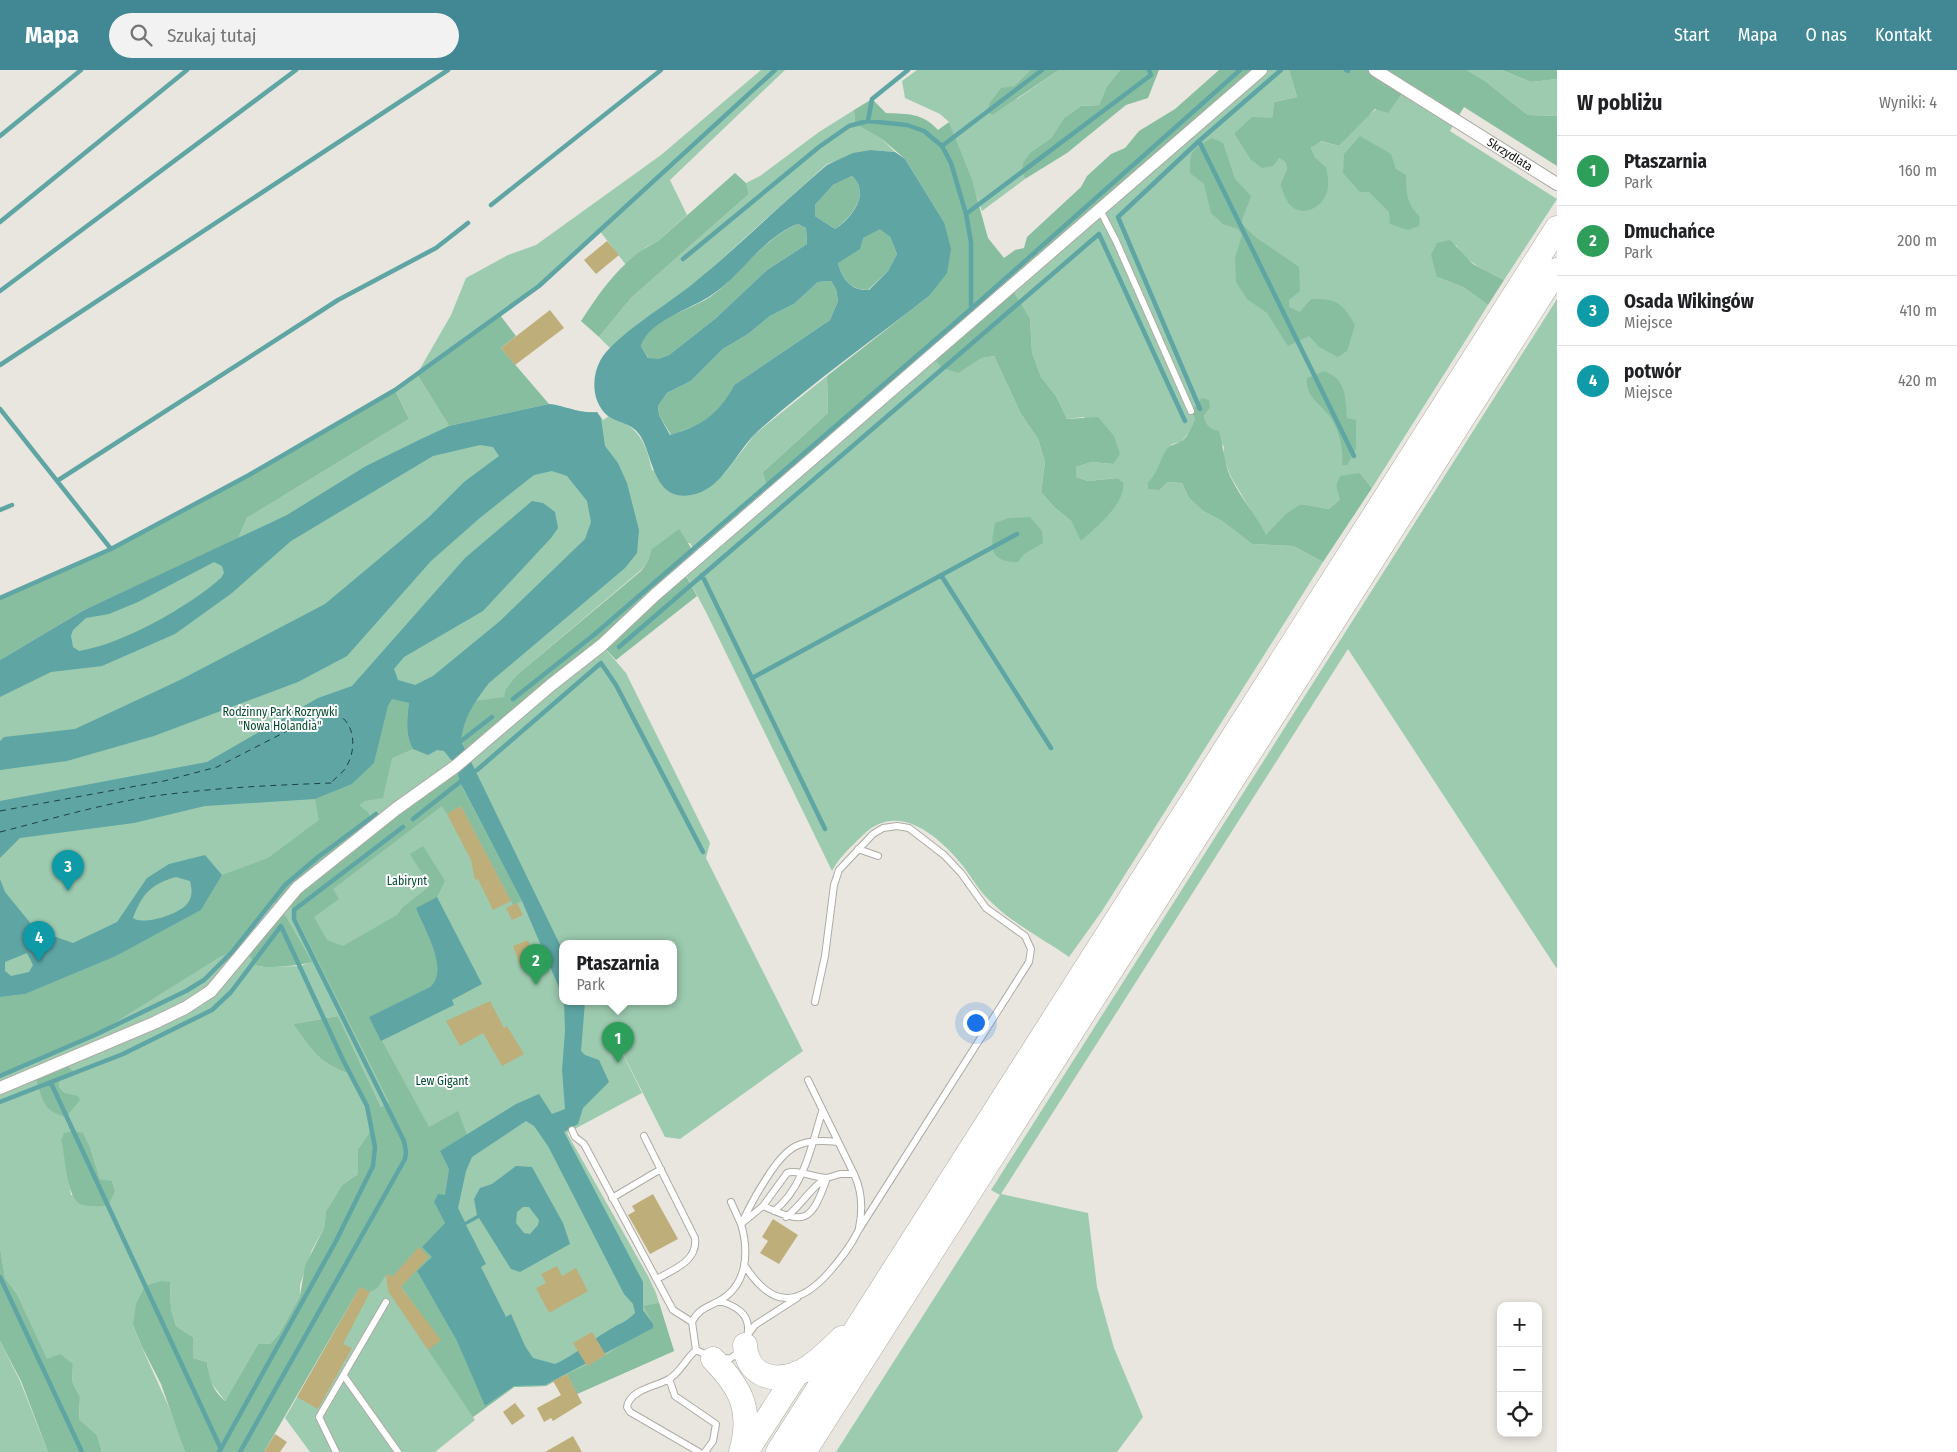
<!DOCTYPE html>
<html lang="pl">
<meta charset="utf-8">
<style>
:root{--surface:#fff;--page:#f2f2f2;--text:#202124;--muted:#757577;--line:#e0e0e0;--accent:#428894}
body{margin:0;font-family:"Fira Sans Condensed",sans-serif;background:var(--page);color:var(--text)}
.controls{position:absolute;right:15px;bottom:15px;display:grid;overflow:hidden;border-radius:10px;box-shadow:0 2px 8px #0003}
.controls button{width:45px;height:45px;display:grid;place-items:center;padding:0;border:0;border-bottom:1px solid var(--line);background:var(--surface);color:var(--text);font:25px sans-serif}
.you{position:absolute;left:975px;top:952px;width:18px;height:18px;margin:-12px;border:4px solid #fff;border-radius:50%;background:#1a73e8;box-shadow:0 0 0 8px #1a73e833}
.badge{display:grid;place-items:center;width:32px;height:32px;border-radius:50%;background:var(--accent);color:#fff;font-size:16px;font-weight:700}
.pin{position:absolute;translate:-50% -41px;filter:drop-shadow(0 1px 2px #0008)}
.pin::after{content:'';position:absolute;top:26px;width:18px;height:15px;background:inherit;clip-path:polygon(0 0,100% 0,50% 100%)}
.popup{position:absolute;left:559px;top:870px;width:118px;height:65px;box-sizing:border-box;display:grid;place-content:center;border-radius:10px;background:var(--surface);filter:drop-shadow(0 1px 4px #0005);font-size:16px;white-space:nowrap;color:var(--muted)}
.popup b{font-size:19px;color:var(--text)}
.popup::after{content:'';position:absolute;left:50%;top:100%;margin-left:-10px;border:10px solid transparent;border-top-color:var(--surface)}
.list{margin:0;padding:0;list-style:none}
h2{display:flex;justify-content:space-between;align-items:center;height:65px;margin:0;padding:0 20px;font-size:21px}
h2 small{font-size:16px;font-weight:400;color:var(--muted)}
.list li{display:grid;grid-template-columns:32px 1fr auto;gap:15px;align-items:center;box-sizing:border-box;height:70px;padding:0 20px;border-top:1px solid var(--line)}
.list b{display:block;font-size:19px;white-space:nowrap}
.list p{margin:0;font-size:16px;white-space:nowrap;color:var(--muted)}
.list em{font-size:16px;font-style:normal;color:var(--muted)}
.icon{flex:none;width:28px;height:28px;fill:none;stroke:currentColor;stroke-width:2;stroke-linecap:round;stroke-linejoin:round}
.map{position:relative;flex:none;width:1557px;height:1382px;overflow:hidden}
header{display:flex;align-items:center;gap:30px;box-sizing:border-box;height:70px;padding:0 25px;background:var(--accent);color:#fff}
header strong{font-size:24px}
nav{display:flex;gap:28px;margin-inline-start:auto;font-size:18px}
.search{width:350px;height:45px;background:var(--page);display:flex;align-items:center;gap:12px;box-sizing:border-box;padding:0 18px;border-radius:28px;color:var(--muted);font-size:19px}
main{display:flex}
aside{flex:1;background:var(--surface)}
.map>svg:first-child{display:block}
</style>
<header>
<strong>Mapa</strong>
<div class="search"><svg class="icon" aria-label="search" viewBox="0 0 24 24"><circle cx="10" cy="10" r="6"/><path d="M15 15l6 6"/></svg>Szukaj tutaj</div>
<nav><a>Start</a><a>Mapa</a><a>O nas</a><a>Kontakt</a></nav>
</header>
<main>
<div class="map">
<svg width="1557" height="1382" viewBox="0 0 1557 1382">
<rect width="100%" height="100%" fill="#e9e6df"/>
<path fill="#9dcbb0" fill-rule="evenodd" d="M761,0H785L670,110L687,145L658,171L646,177L626,195L599,160L539,216L417,304L449,356L549,334C566,336 580,344 597,342L603,350L609,346C639,357 645,370 652,400L703,420L725,403L755,364L827,306L828,343L763,402L932,285L959,303L982,288L994,286L1021,344L1038,369L1045,392L1041,422L1054,437L1071,451L1081,470C1098,455 1122,437 1124,413L1116,408L1088,411L1076,407V397L1092,392L1113,394L1084,347L1067,349L1056,326L1041,307L1032,282L1030,248L1011,217L1261,0H1289L1297,27L1274,32L1272,48L1234,64L1250,89L1279,88L1285,92L1287,98L1280,115L1291,136L1326,97L1315,87L1311,78L1320,71L1339,76L1367,46L1405,19L1456,50L1450,61L1557,129L1504,210C1486,200 1467,194 1456,175L1437,207L1463,217L1488,235L1372,418L1360,403L1336,416L1341,430L1329,439L1301,434L1266,466L1231,407L1223,386L1224,377L1205,353L1204,346L1210,338L1195,348L1190,361L1181,372L1172,374L1166,381L1157,403L1148,412L1160,420L1168,412L1182,413L1189,428L1203,441L1222,451L1252,474L1293,476L1323,492L1102,841L1069,887C1044,869 1013,854 991,832C980,822 972,808 963,796C938,765 897,730 862,766C851,777 839,787 832,801L706,542L684,501L698,489L690,473L651,480L648,491L641,500L518,604L504,627L462,657L602,575L626,603L710,773L706,788L803,981L680,1069L665,1067L610,958L642,1023L567,1063L648,1206L656,1223L674,1281L577,1324L567,1304L546,1316L514,1317L473,1347L475,1350L435,1382H310L285,1348L360,1217L389,1032L381,1037L338,946L293,954C312,980 318,993 350,1004L367,1036L371,1053L369,1063L358,1079V1104L342,1115L326,1141L324,1158L312,1180L300,1215V1226L279,1264L270,1274H258L225,1331L209,1310L207,1292L193,1288V1267L176,1256L171,1239L170,1212L133,1255C149,1298 173,1338 185,1382H102L97,1365L79,1349L80,1327L72,1311L73,1294L47,1290L17,1224L5,1208L0,1177V590L238,469L247,448L409,349L395,320L417,304L451,245L466,208L508,185L536,175L661,85ZM287,848L311,892L300,896L260,897ZM563,874H673V932H563ZM35,1004L60,1009L59,1017L65,1023L78,1026L40,1017ZM61,1071L91,1080L100,1109L112,1112L115,1121L71,1125L65,1085Z
M917,0H1030L1014,16L1017,29L1059,0H1120L1107,16L1099,35L1081,36L1064,48L1051,68L1031,82L1022,102L1025,109L982,141L949,52L940,44L905,28L902,11Z
M1467,0H1502L1531,12L1557,9V46L1528,45L1485,11Z
M854,40L855,54L882,69L895,82L871,80L827,94L695,213L610,278L599,267L631,228L749,124L746,113L760,106L819,62Z
M1557,229V899L1348,579L1001,1124L1088,1143L1097,1217L1114,1278L1143,1347L1117,1382H836L1000,1125L991,1120Z
M0,1271L20,1311L48,1382H0Z"/>
<path fill="#88bea0" d="M1030,0H1059L992,45L988,41L989,34L1001,18L1014,16Z
M1120,0H1159L1148,28L1126,35L1067,83L1025,109L1022,102L1023,93L1031,82L1051,68L1064,48L1081,36L1099,35L1107,16Z
M1219,0H1261L1011,217L1030,248L1032,282L1041,307L1056,326L1067,349L1098,347L1114,366L1120,384L1113,394L1092,392L1076,397V407L1088,411L1117,408L1124,413C1123,437 1098,455 1081,471L1071,451L1054,437L1041,422L1045,392L1038,369L1021,344L994,286L982,288L959,303L942,298L932,286L770,427L763,402L828,343L827,306L929,226L944,152L905,89L882,69L855,54L854,40L872,29L886,43C908,44 923,43 938,60L949,52L972,110L988,168L1004,188L1015,180L1024,178L1027,167L1081,117L1087,106L1111,84L1125,78L1139,61L1175,39Z
M1289,0H1467L1485,11L1528,45L1557,46V96L1464,37L1456,50L1405,19L1388,43L1375,39L1339,76L1321,71L1311,78L1315,87L1326,97C1327,103 1329,110 1328,116C1327,134 1306,149 1291,136C1286,131 1283,121 1280,115L1287,98L1285,92L1279,88L1273,96L1262,98L1250,89L1234,64L1252,47L1272,48L1274,32L1297,27Z
M1502,0H1557V9L1531,12Z
M1360,66L1391,84L1396,99L1406,105C1406,124 1407,134 1420,147L1419,156L1408,160L1390,154L1389,142L1369,122H1360L1343,103L1344,84Z
M1212,68L1223,73L1235,109L1251,126L1241,153L1254,166L1299,197L1300,221L1289,230V237L1300,242L1311,229C1336,228 1343,233 1355,255L1347,281L1338,287L1319,277L1309,266L1288,276L1267,243L1247,229L1236,212L1235,188L1242,165L1238,159L1223,154L1211,143L1204,114L1190,103C1189,81 1193,78 1212,68Z
M735,103L746,113L749,124L631,228L599,267L581,251C601,220 625,186 658,171Z
M852,106C871,123 852,147 835,159L815,146V135L833,115Z
M798,154L806,158L807,174L767,200L716,248L669,285L658,289H649L641,276C651,247 687,242 710,227C741,205 762,169 798,154Z
M880,158L890,167L897,184L888,201L868,220C851,220 842,209 838,193L862,168Z
M1450,170L1473,194L1504,210L1488,235L1463,217L1437,207L1431,185L1437,173Z
M831,211L836,219L838,231L830,250L734,315C715,350 706,352 671,365L659,345L658,336L667,323L691,311L723,279L748,264L770,246L794,234L818,212Z
M500,245L516,266L501,278L549,334L449,356L417,304Z
M1324,301C1347,310 1345,326 1347,348L1356,350V379L1347,395H1342C1344,380 1339,359 1330,347C1320,333 1305,327 1307,308Z
M395,320L409,349L247,448L238,469L84,540L0,590V528L111,479L249,405Z
M1202,328L1209,330L1210,338L1204,346C1206,356 1209,359 1219,361C1223,376 1224,391 1230,406C1240,427 1256,445 1266,465L1286,444L1301,434L1329,439L1340,430L1336,416L1340,406L1360,403L1372,418L1323,492L1293,476L1252,474L1222,451L1203,441L1189,428L1182,413L1168,412L1160,420L1148,419V412C1159,401 1159,392 1166,380C1171,374 1174,375 1180,372C1188,368 1192,356 1195,348L1191,341Z
M1030,447L1042,461L1043,473L1024,484L1018,492C989,492 990,478 995,453L1009,448Z
M679,459L698,489L684,502L697,526L616,590L602,575L468,686C456,661 464,654 475,631L504,627L506,619L518,604L641,501L648,491L651,480Z
M392,629L409,633C406,649 405,664 413,679L392,688L383,728L365,731L359,735L368,742L374,756L456,696L463,719L522,831L513,835L461,736L447,744L442,736L333,819L339,829L314,847L327,870L343,876L397,845L402,838L430,816L410,784L423,776L445,811L437,827L416,838C424,859 450,900 430,917L369,947L429,1057L458,1041L467,1065L440,1081L449,1099L445,1125L434,1132L445,1153L422,1177L433,1187L417,1201L457,1271L485,1336L514,1316L545,1315L574,1301L606,1285L653,1254L643,1236L659,1233L674,1281L577,1324L567,1304L546,1316L514,1317L473,1347L428,1280L424,1249L401,1216L400,1208L387,1204L377,1218L370,1222L360,1217L264,1382H185L161,1314L142,1277L133,1255L136,1234L145,1216L161,1211L170,1212L171,1239L176,1256L193,1267V1288L207,1292C209,1308 212,1320 225,1331L258,1274H270L279,1264L300,1226L305,1196L324,1158L326,1141L342,1115L358,1104V1079L369,1063L371,1053L367,1036L350,1004C318,993 312,980 293,954L338,946L381,1037L389,1032L287,829L279,839L287,848L312,892C304,895 265,899 259,896C253,894 250,886 246,880L279,839L273,831L233,881L218,888L95,965L0,1006V927L25,924L116,886L201,840L222,805L268,788L319,750L315,729L352,714L374,693L388,636Z
M65,992L74,1003L60,1009L59,1017L65,1023L78,1026L80,1030L66,1047C40,1041 43,1026 34,1004Z
M73,1061L83,1063L91,1080L100,1109L112,1111L115,1121L108,1136C100,1136 87,1137 80,1134C66,1126 66,1087 61,1071L64,1063Z
M0,1177L5,1208L17,1224L47,1289L60,1284L73,1294L72,1311L80,1327L79,1349L97,1365L102,1382H48L21,1311L0,1271Z"/>
<path fill="#5ea5a4" fill-rule="evenodd" d="M871,80L895,82L905,89L944,152L951,179L947,203L929,226C872,271 810,314 756,363C736,382 722,420 691,425C652,432 653,382 639,364C631,353 618,353 608,346C592,333 591,308 600,291C613,266 672,232 695,212C740,175 782,133 827,95L853,83ZM852,106C871,123 852,148 835,159L815,146V135L833,115ZM798,154L806,158L807,174L767,200L716,248L669,285L658,289L648,288L641,276C650,249 691,240 713,224C743,204 763,167 798,154ZM880,159L890,167L897,184L888,201L869,220C851,221 842,209 838,193L860,179L863,168ZM831,211L836,219L838,231L830,250L734,315C718,345 703,355 670,365L659,345L658,336L667,323L691,311L723,279L748,264L770,246L794,234L818,212Z
M549,334C566,336 580,344 597,342L601,348L605,376L618,393L627,413L639,460L637,483L625,498L489,613C475,631 463,648 461,671L563,881V927L522,831L460,712L456,696L444,681L437,680L428,685L413,679C405,664 407,649 409,633L392,629L388,636L374,693L352,714L315,729L205,736L134,753L20,768L0,788V731L207,692L318,628L352,616L465,488L532,431L543,433L555,442L558,458L551,468L483,541L404,587L394,599L398,610L415,615L433,606L500,551L585,469L591,452L587,431L567,406L552,401L534,405L481,447L431,491L347,586L298,612L154,666L67,691L0,700V671L4,667L75,659L180,610L325,534L429,447L464,412L499,386L493,377L480,375L433,386L291,471L232,523L175,564L102,596L51,602L0,627V590L84,540L287,445L366,396L421,369L449,356ZM214,492L222,496L224,503L221,508C188,537 123,574 79,581L73,577L71,566L73,560L86,548L109,544L138,532Z
M205,785L222,805L201,840L116,886L25,924L0,927V809L5,822L36,860L73,873L117,852L147,808L169,794ZM176,807L190,811C192,820 193,826 187,834C179,844 144,856 133,848C142,824 151,814 176,807ZM27,883L33,895L29,902L11,906L5,901V892Z
M437,827L482,914L452,930L454,935L381,971L369,947L430,917C450,900 424,859 416,838Z
M564,932H585L581,981L585,985L599,990L609,1012L583,1038L578,1054L564,1062L643,1212V1240L653,1254V1258L545,1315L514,1316L485,1336L457,1271L417,1201L432,1187L422,1177L445,1153L434,1132L438,1124L445,1125L449,1099L440,1081L516,1034L539,1024L552,1044L565,1039L562,1000L565,961ZM526,1051L534,1056L548,1076L624,1224L633,1234L635,1243C627,1252 618,1254 609,1260C590,1271 575,1285 555,1294L533,1288L525,1276L511,1244L506,1247L481,1197L486,1194L466,1155L479,1148L511,1199L520,1202L570,1174L563,1153L532,1097L516,1096L492,1114L480,1118L474,1129L477,1145L465,1152L458,1138L466,1101L472,1087ZM523,1137H529L539,1150L538,1155L530,1164L524,1163L516,1153L517,1142Z"/>
<g fill="none" stroke-linecap="round" stroke-linejoin="round">
<path stroke="#5ea5a4" stroke-width="4.5" d="M1346,0L1348,1
M868,51L872,29L908,0
M0,66L81,0
M1199,71L1354,386
M942,76L1042,0
M491,135L661,0
M966,144L1151,5L1149,0
M0,152L187,0
M683,189L819,77L849,56L868,51L907,55L924,61L942,76L951,93L966,144L971,172V239
M0,221L296,0
M0,295L448,0
M0,339L111,479
M1200,339L1118,147L1199,71L1281,0
M57,411L338,230L436,178L468,153
M0,440L12,435
M702,505L825,759
M941,505L1051,678
M0,528L111,479L249,405L395,320L539,216L775,0
M619,577L1099,164L1185,351
M752,608L1017,464
M513,629L595,564L971,239L1240,0
M461,671L492,647
M477,700L601,593L616,615L703,782
M413,749L460,712
M0,1006L95,965L186,921L204,910L233,881L285,815L318,787L376,744
M51,1013L221,1379
M0,1032L123,984L212,940L231,922L281,856L343,990L367,1036L375,1077L373,1096L336,1171L219,1382
M0,1207L82,1382
M240,1382L405,1089L406,1082L404,1071L294,849V840L403,757"/>
<path stroke="#1e4141" stroke-width="1" stroke-dasharray="6 5" stroke-linecap="butt" d="M0,741L164,711L217,697L326,641C355,644 359,678 345,699C341,704 335,708 331,713
M0,762C59,747 118,729 179,723C229,717 280,715 331,713L333,716"/>
</g>
<path fill="#beae7a" d="M607,171L619,185L596,204L584,190Z
M550,240L564,258L515,295L501,278Z
M461,736L511,831L493,840L478,809L475,810L471,790L447,744Z
M517,833L523,845L512,850L506,838Z
M528,870L536,892L521,898L513,876Z
M490,931L504,958L507,956L524,984L502,996L483,963L460,976L446,951Z
M653,1124L678,1169L650,1184L628,1145L635,1141L632,1136Z
M773,1149L798,1165L779,1194L760,1183L768,1171L762,1167Z
M419,1177L429,1187L401,1217L441,1270L428,1280L388,1221L386,1204L393,1206Z
M557,1196L562,1206L576,1198L588,1221L549,1243L536,1218L546,1213L541,1204Z
M360,1217L370,1222L343,1274L352,1278L318,1339L297,1327Z
M592,1262L606,1285L587,1296L573,1273Z
M567,1304L582,1333L553,1351L551,1348L544,1352L537,1338L561,1325L553,1311Z
M515,1333L525,1346L512,1355L503,1342Z
M275,1364L287,1372L280,1382H264Z
M573,1366L582,1382H545Z"/>
<g fill="none" stroke-linecap="round" stroke-linejoin="round">
<g stroke="#adaba4" stroke-width="8">
<path id="service" d="M1100,140L1116,171L1191,341
M858,779L878,786
M808,1010L854,1104
M572,1060L575,1067L584,1074L673,1240L692,1252
M644,1066L695,1168C698,1191 674,1199 657,1209
M612,1128L661,1099
M731,1132L741,1154
M763,1136L787,1103C796,1099 815,1108 827,1108
M774,1141C804,1117 811,1077 822,1042
M786,1147C802,1135 809,1119 826,1108
M742,1153C749,1137 757,1123 766,1109C786,1077 799,1067 838,1072
M745,1196C773,1240 800,1236 831,1200C842,1187 851,1176 858,1161L1029,892L1031,879L1025,866L986,838L961,803L944,785L909,758L897,756L883,758L873,764L839,800L834,815L825,886L815,932
M720,1231C742,1238 753,1248 746,1272
M749,1263L755,1255L797,1228
M696,1280C686,1288 680,1303 669,1309C656,1317 630,1319 627,1337L630,1342L699,1382
M709,1286L696,1280L692,1252C698,1239 708,1237 719,1231C748,1215 749,1181 741,1154L763,1136C805,1155 811,1153 827,1108L840,1104H854C862,1121 863,1139 859,1158
M721,1289L731,1288L741,1281
M344,1306L398,1382
M669,1309L675,1326L716,1354L713,1371L705,1382
M336,1382L319,1347L386,1232"/>
</g>
<g stroke="#adaba4" stroke-width="14">
<g id="minor">
<path id="s1" d="M1375,0L1557,114"/>
<path d="M0,1018L154,953L185,938L211,921L297,818L396,739L456,696L551,615L602,575L655,525L1261,0"/>
</g>
</g>
<g stroke="#adaba4" stroke-width="25">
<path id="motorway" d="M745,1275C747,1304 770,1313 796,1304C812,1298 830,1280 842,1268
M713,1289C741,1318 753,1340 741,1382
M746,1382L797,1303
M778,1382L1557,158
M804,1382L1557,200"/>
</g>
<use href="#service" stroke="#fff" stroke-width="6"/>
<use href="#minor" stroke="#fff" stroke-width="12"/>
<use href="#motorway" stroke="#fff" stroke-width="24"/>
</g>
<g text-anchor="middle" dominant-baseline="central" stroke-width="4" stroke-linejoin="round" paint-order="stroke">
<g font-size="12" fill="#11100e" stroke="#fff">
<text stroke="none"><textPath href="#s1" startOffset="159">Skrzydlata</textPath></text>
</g>
<g font-size="12" fill="#054c30" stroke="#fff">
<text x="280" y="642">Rodzinny Park Rozrywki<tspan x="280" dy="14">"Nowa Holandia"</tspan></text>
<text x="407" y="811">Labirynt</text>
<text x="442" y="1011">Lew Gigant</text>
</g>
</g>
</svg>
<div class="controls">
<button>+</button>
<button>−</button>
<button><svg class="icon" aria-label="locate" viewBox="0 0 24 24"><circle cx="12" cy="12" r="6"/><path d="M12 2v4M12 18v4M2 12h4M18 12h4"/></svg></button>
</div>
<div class="you"></div>
<div class="pin badge" style="left:618px;top:993px;background:#2e9e5b">1</div>
<div class="popup"><b>Ptaszarnia</b>Park</div>
<div class="pin badge" style="left:536px;top:915px;background:#2e9e5b">2</div>
<div class="pin badge" style="left:68px;top:821px;background:#0f9aa8">3</div>
<div class="pin badge" style="left:39px;top:892px;background:#0f9aa8">4</div>
</div>
<aside>
<h2>W pobliżu<small>Wyniki: 4</small></h2>
<ul class="list">
<li><span class="badge" style="background:#2e9e5b">1</span><div><b>Ptaszarnia</b><p>Park</p></div><em>160 m</em></li>
<li><span class="badge" style="background:#2e9e5b">2</span><div><b>Dmuchańce</b><p>Park</p></div><em>200 m</em></li>
<li><span class="badge" style="background:#0f9aa8">3</span><div><b>Osada Wikingów</b><p>Miejsce</p></div><em>410 m</em></li>
<li><span class="badge" style="background:#0f9aa8">4</span><div><b>potwór</b><p>Miejsce</p></div><em>420 m</em></li>
</ul>
</aside>
</main>
